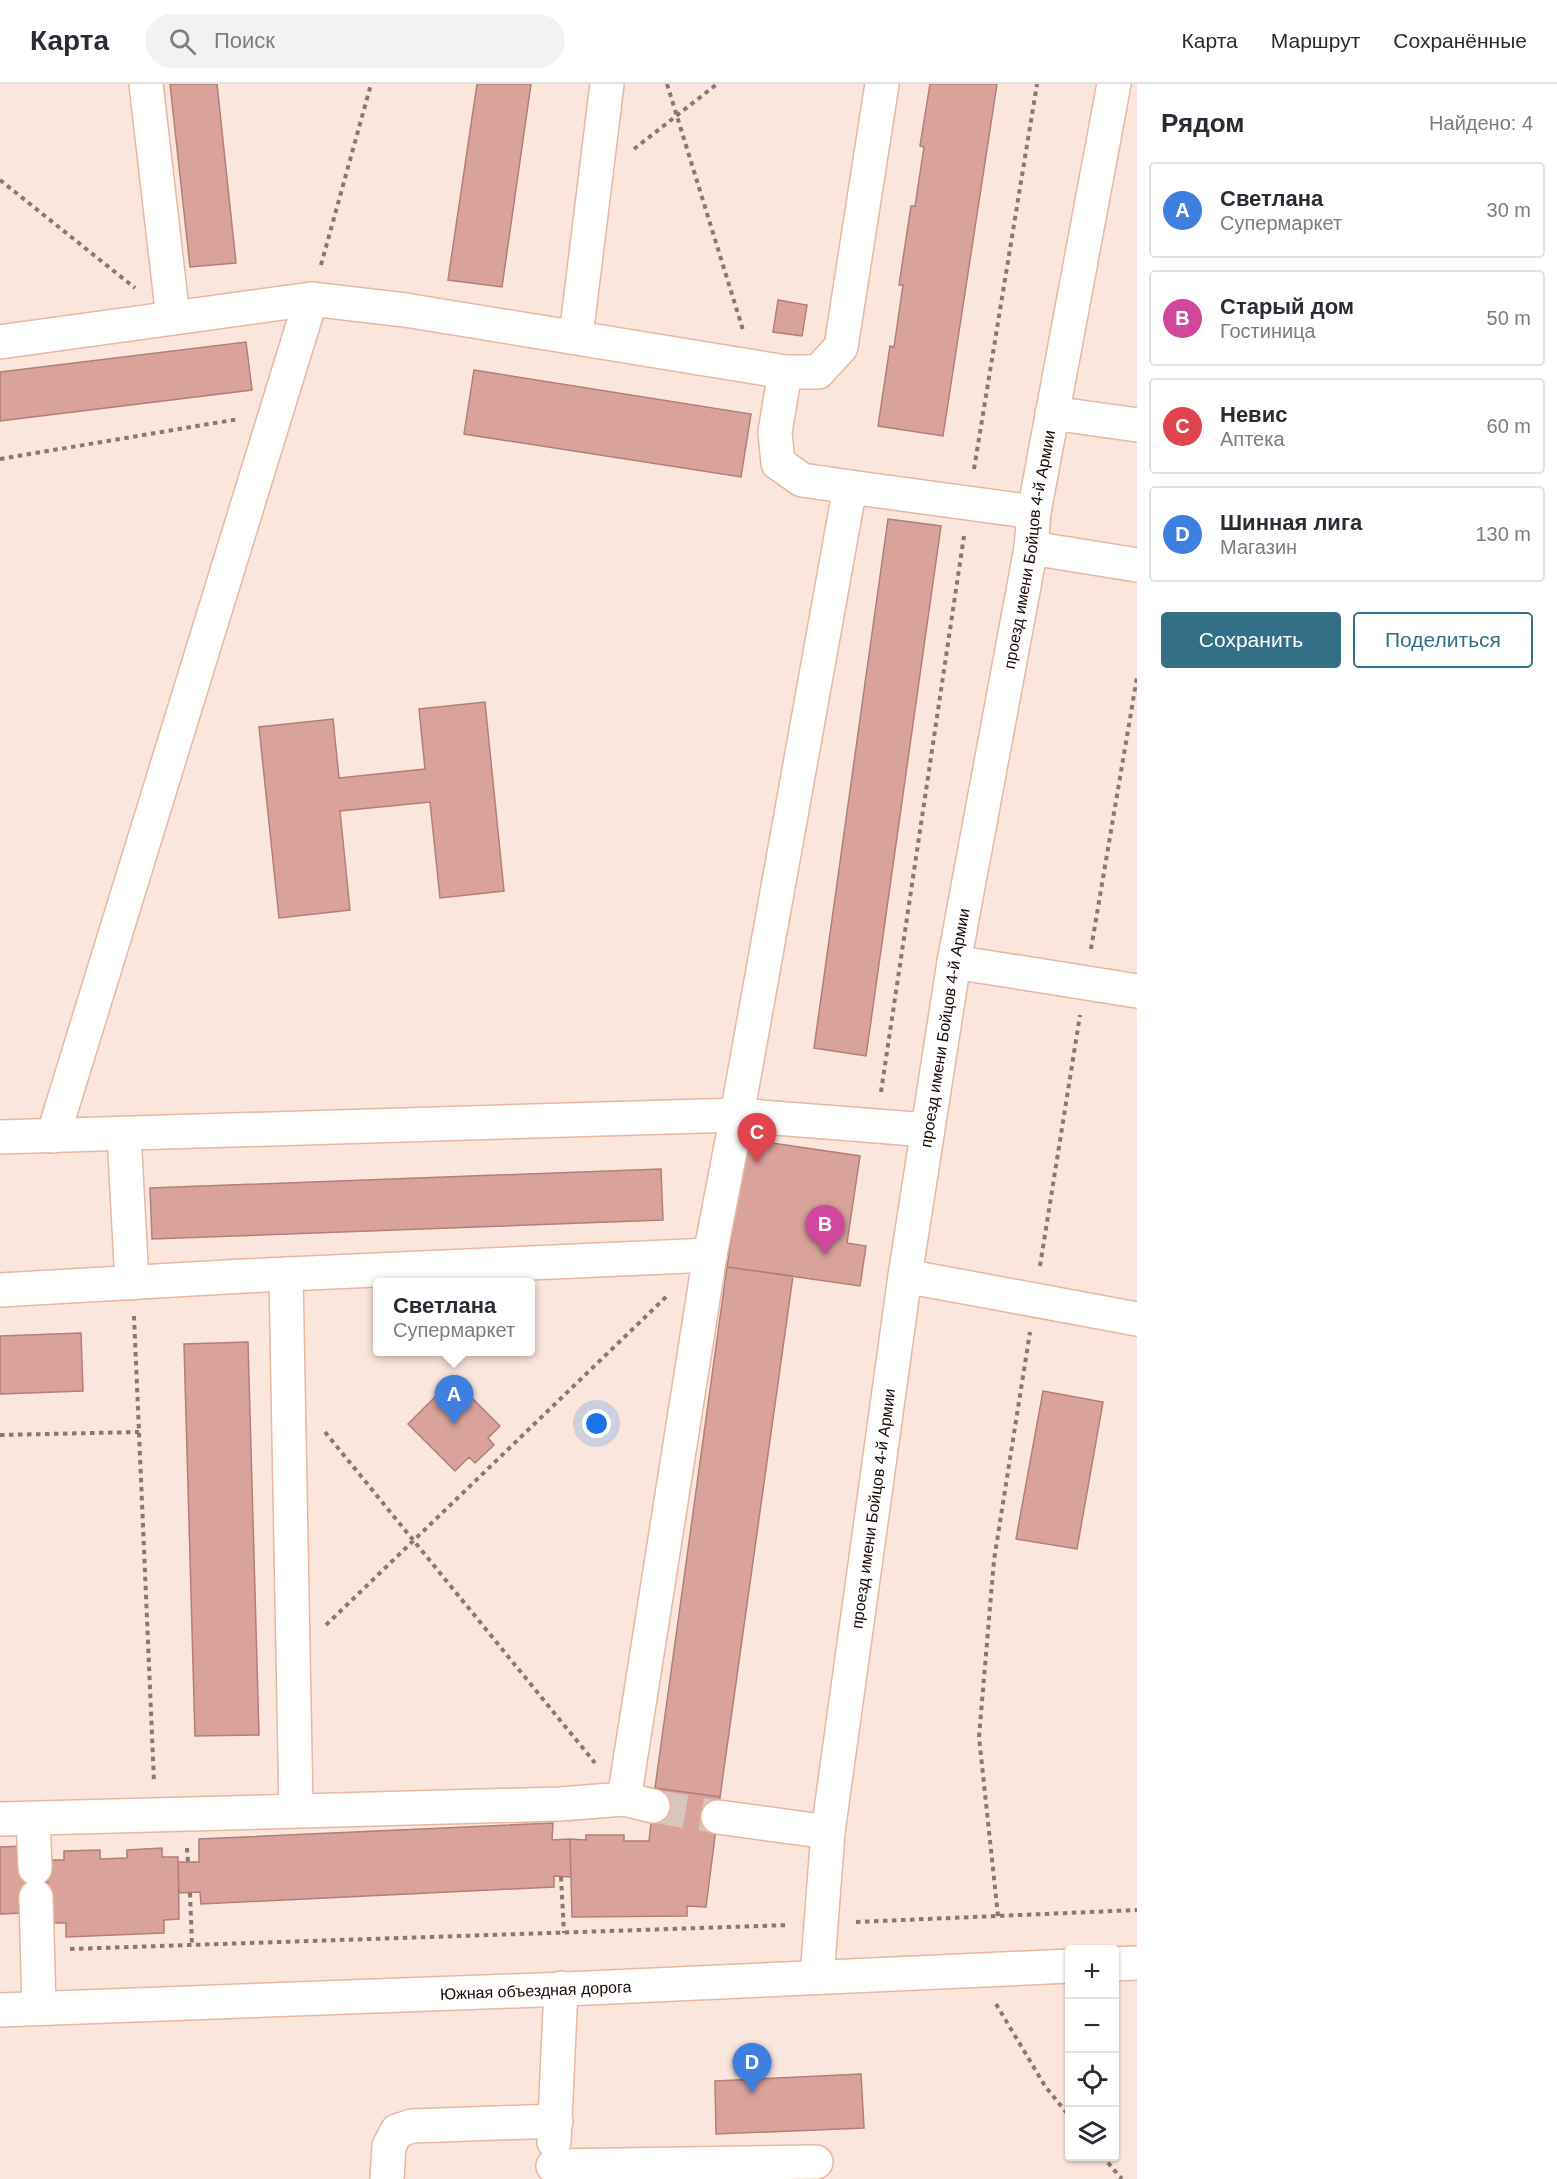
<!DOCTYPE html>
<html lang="ru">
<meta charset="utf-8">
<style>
:root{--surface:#fff;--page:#f2f2f3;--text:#2b2b33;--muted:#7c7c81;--line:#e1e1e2;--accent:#336f86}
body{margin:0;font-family:Arial,sans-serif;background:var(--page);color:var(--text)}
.controls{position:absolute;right:18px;bottom:18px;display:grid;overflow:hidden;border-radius:6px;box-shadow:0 2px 4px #0004}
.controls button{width:54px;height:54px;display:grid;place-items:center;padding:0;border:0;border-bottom:2px solid var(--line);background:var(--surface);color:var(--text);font:30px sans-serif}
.you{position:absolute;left:597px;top:1340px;width:21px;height:21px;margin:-15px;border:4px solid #fff;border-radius:50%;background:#1a73e8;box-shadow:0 0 0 9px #1a73e833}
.badge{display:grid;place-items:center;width:39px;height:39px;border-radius:50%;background:var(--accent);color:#fff;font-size:20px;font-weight:700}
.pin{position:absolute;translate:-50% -50px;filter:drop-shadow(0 2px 3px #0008)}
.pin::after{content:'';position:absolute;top:32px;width:21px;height:18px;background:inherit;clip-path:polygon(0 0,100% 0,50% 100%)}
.popup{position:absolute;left:373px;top:1194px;width:162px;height:78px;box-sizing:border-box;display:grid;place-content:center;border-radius:6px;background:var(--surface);filter:drop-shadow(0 2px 4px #0005);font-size:20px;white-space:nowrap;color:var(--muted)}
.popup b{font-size:22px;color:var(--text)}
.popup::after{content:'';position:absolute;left:50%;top:100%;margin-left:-12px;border:12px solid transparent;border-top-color:var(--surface)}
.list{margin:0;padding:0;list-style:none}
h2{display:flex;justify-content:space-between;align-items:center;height:78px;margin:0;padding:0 24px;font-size:26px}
h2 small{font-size:20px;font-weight:400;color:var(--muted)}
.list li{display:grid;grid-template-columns:39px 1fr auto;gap:18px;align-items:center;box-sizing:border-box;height:96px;margin:0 12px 12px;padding:0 12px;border:2px solid var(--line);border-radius:6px}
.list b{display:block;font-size:22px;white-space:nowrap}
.list p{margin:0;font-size:20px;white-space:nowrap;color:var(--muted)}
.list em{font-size:20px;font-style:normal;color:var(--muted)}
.actions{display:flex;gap:12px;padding:18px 24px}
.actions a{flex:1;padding:14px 0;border:2px solid var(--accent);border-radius:6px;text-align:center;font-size:21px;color:var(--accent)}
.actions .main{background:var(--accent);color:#fff}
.icon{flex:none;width:33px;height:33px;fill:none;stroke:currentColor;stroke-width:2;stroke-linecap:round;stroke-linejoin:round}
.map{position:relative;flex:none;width:1137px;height:2095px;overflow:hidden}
header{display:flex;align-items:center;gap:36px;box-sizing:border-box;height:84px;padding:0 30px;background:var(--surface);border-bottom:2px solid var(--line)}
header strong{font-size:28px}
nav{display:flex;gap:33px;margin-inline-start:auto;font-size:21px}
.search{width:420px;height:54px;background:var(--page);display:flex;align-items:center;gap:15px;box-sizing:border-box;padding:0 21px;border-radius:33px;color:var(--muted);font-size:22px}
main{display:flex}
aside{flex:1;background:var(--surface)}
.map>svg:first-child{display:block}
</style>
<header>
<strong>Карта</strong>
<div class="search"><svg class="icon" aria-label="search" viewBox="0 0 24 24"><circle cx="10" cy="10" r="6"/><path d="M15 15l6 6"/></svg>Поиск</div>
<nav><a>Карта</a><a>Маршрут</a><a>Сохранённые</a></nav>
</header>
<main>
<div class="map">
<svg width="1137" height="2095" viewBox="0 0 1137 2095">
<rect width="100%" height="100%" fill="#fbe6dd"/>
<path fill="#d9a39c" stroke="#b17e78" stroke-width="1.5" d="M170,0H217L236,179L190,183Z
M477,0H531L502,203L448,196Z
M930,0H997L943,352L878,342L890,262L894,263L903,201H899L911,122H915L924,63L920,62Z
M778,216L807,221L802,252L773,248Z
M246,258L252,306L0,337V288Z
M474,286L751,330L741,393L464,350Z
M888,435L941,442L866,972L814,964Z
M485,618L504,807L440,814L430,718L340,727L350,826L279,834L259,643L333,635L339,694L425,685L419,625Z
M746,1055L860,1072L847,1159L866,1162L860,1202L727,1183Z
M661,1085L663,1136L152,1155L150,1104Z
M727,1183L793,1192L720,1713L655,1704Z
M81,1249L83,1307L0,1310V1252Z
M248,1258L259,1651L195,1652L184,1260Z
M453,1295L500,1342L488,1354L494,1361L475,1379L469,1373L455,1387L408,1340Z
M1043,1307L1103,1318L1077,1465L1016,1455Z
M655,1704L720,1713L706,1823L687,1822V1832L572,1833L570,1755L586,1756V1751H624V1757H649Z
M553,1739L552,1756L570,1755L571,1793L554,1792V1803L201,1820L200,1808L179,1809L178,1778H199V1755Z
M24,1762L47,1784L48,1813L26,1829L0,1830V1763Z
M162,1764V1773H178L179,1835L164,1836V1849L66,1853V1839H49L47,1776H64V1767L100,1766V1775L127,1774V1766Z
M861,1990L864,2044L716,2050L715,1997Z"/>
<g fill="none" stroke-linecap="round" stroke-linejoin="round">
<path stroke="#d9c5bc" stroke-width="33" stroke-dasharray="33 16" stroke-linecap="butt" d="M653,1722L718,1733"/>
<g stroke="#e8b7a0" stroke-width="36">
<g id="minor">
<path d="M146,0L173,234"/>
<path d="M882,0L841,263L818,288H785L775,348L778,379L802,396L850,403L737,1031L927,1046"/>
<path d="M576,252L607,0"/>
<path d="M0,258L311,215L405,226L785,288"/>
<path d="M1052,329L1137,341"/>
<path d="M850,403L1034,428"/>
<path d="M1031,464L1137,481"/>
<path d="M954,878L1137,907"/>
<path d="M124,1050L132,1199"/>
<path d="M53,1052L311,215"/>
<path d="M0,1053L737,1031L710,1171L624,1715"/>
<path d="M286,1190L296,1727"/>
<path d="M905,1192L1137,1235"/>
<path d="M0,1206L244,1192L710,1171"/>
<path d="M718,1733L828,1748"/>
<path d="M33,1734L35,1784"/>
<path d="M0,1735L560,1720L624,1715L653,1722"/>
<path d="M36,1813L39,1924"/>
<path d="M1114,1880L1137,1879"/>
<path id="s1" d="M817,1893L828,1748L905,1192L954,878L1031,464L1034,428L1114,0"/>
<path id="s2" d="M0,1926L566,1905L1070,1882"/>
<path d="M554,2058L561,1904"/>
<path d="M553,2082L816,2078"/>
<path d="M387,2095L389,2062L397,2047L412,2042L556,2037"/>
</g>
</g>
<path stroke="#8a7770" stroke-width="4" stroke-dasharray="4.5 4.5" stroke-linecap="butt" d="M667,0L743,246
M634,65L717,0
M0,96L135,204
M321,181L371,0
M0,375L239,335
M974,385L1037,0
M1091,865L1137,593
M881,1008L964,452
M1040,1182L1080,931
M134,1232L154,1698
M325,1348L595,1679
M0,1351L139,1348
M326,1541L668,1211
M187,1764L188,1778
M561,1793L564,1849
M190,1809L192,1862
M998,1832L979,1653L994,1476L1030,1248
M856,1838L1137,1826
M70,1865L789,1841
M996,1920L1045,2002L1070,2033
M1102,2072L1122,2095"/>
<use href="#minor" stroke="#fff" stroke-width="33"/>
</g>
<g text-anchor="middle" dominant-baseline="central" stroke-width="6" stroke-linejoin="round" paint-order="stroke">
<g font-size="16" fill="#190903" stroke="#fbe6dd">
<text stroke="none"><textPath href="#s1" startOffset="1444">проезд имени Бойцов 4-й Армии</textPath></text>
<text stroke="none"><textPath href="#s1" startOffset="958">проезд имени Бойцов 4-й Армии</textPath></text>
<text stroke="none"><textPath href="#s1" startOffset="472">проезд имени Бойцов 4-й Армии</textPath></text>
<text stroke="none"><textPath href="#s2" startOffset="536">Южная объездная дорога</textPath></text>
</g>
</g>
</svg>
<div class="controls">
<button>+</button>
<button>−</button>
<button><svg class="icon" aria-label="locate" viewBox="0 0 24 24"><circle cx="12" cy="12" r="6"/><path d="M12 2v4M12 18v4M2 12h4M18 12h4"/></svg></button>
<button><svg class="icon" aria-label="layers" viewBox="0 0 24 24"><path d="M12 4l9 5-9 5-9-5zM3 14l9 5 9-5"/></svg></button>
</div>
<div class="you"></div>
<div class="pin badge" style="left:454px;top:1341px;background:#3f7fe0">A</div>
<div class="popup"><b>Светлана</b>Супермаркет</div>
<div class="pin badge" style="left:825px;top:1171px;background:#d1479c">B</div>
<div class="pin badge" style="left:757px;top:1079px;background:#e0444e">C</div>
<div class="pin badge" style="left:752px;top:2009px;background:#3f7fe0">D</div>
</div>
<aside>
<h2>Рядом<small>Найдено: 4</small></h2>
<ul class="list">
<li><span class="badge" style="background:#3f7fe0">A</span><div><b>Светлана</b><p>Супермаркет</p></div><em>30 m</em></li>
<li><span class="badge" style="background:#d1479c">B</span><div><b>Старый дом</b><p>Гостиница</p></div><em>50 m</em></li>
<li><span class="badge" style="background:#e0444e">C</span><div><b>Невис</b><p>Аптека</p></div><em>60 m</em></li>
<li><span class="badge" style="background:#3f7fe0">D</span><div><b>Шинная лига</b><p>Магазин</p></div><em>130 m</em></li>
</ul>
<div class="actions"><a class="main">Сохранить</a><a>Поделиться</a></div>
</aside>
</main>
